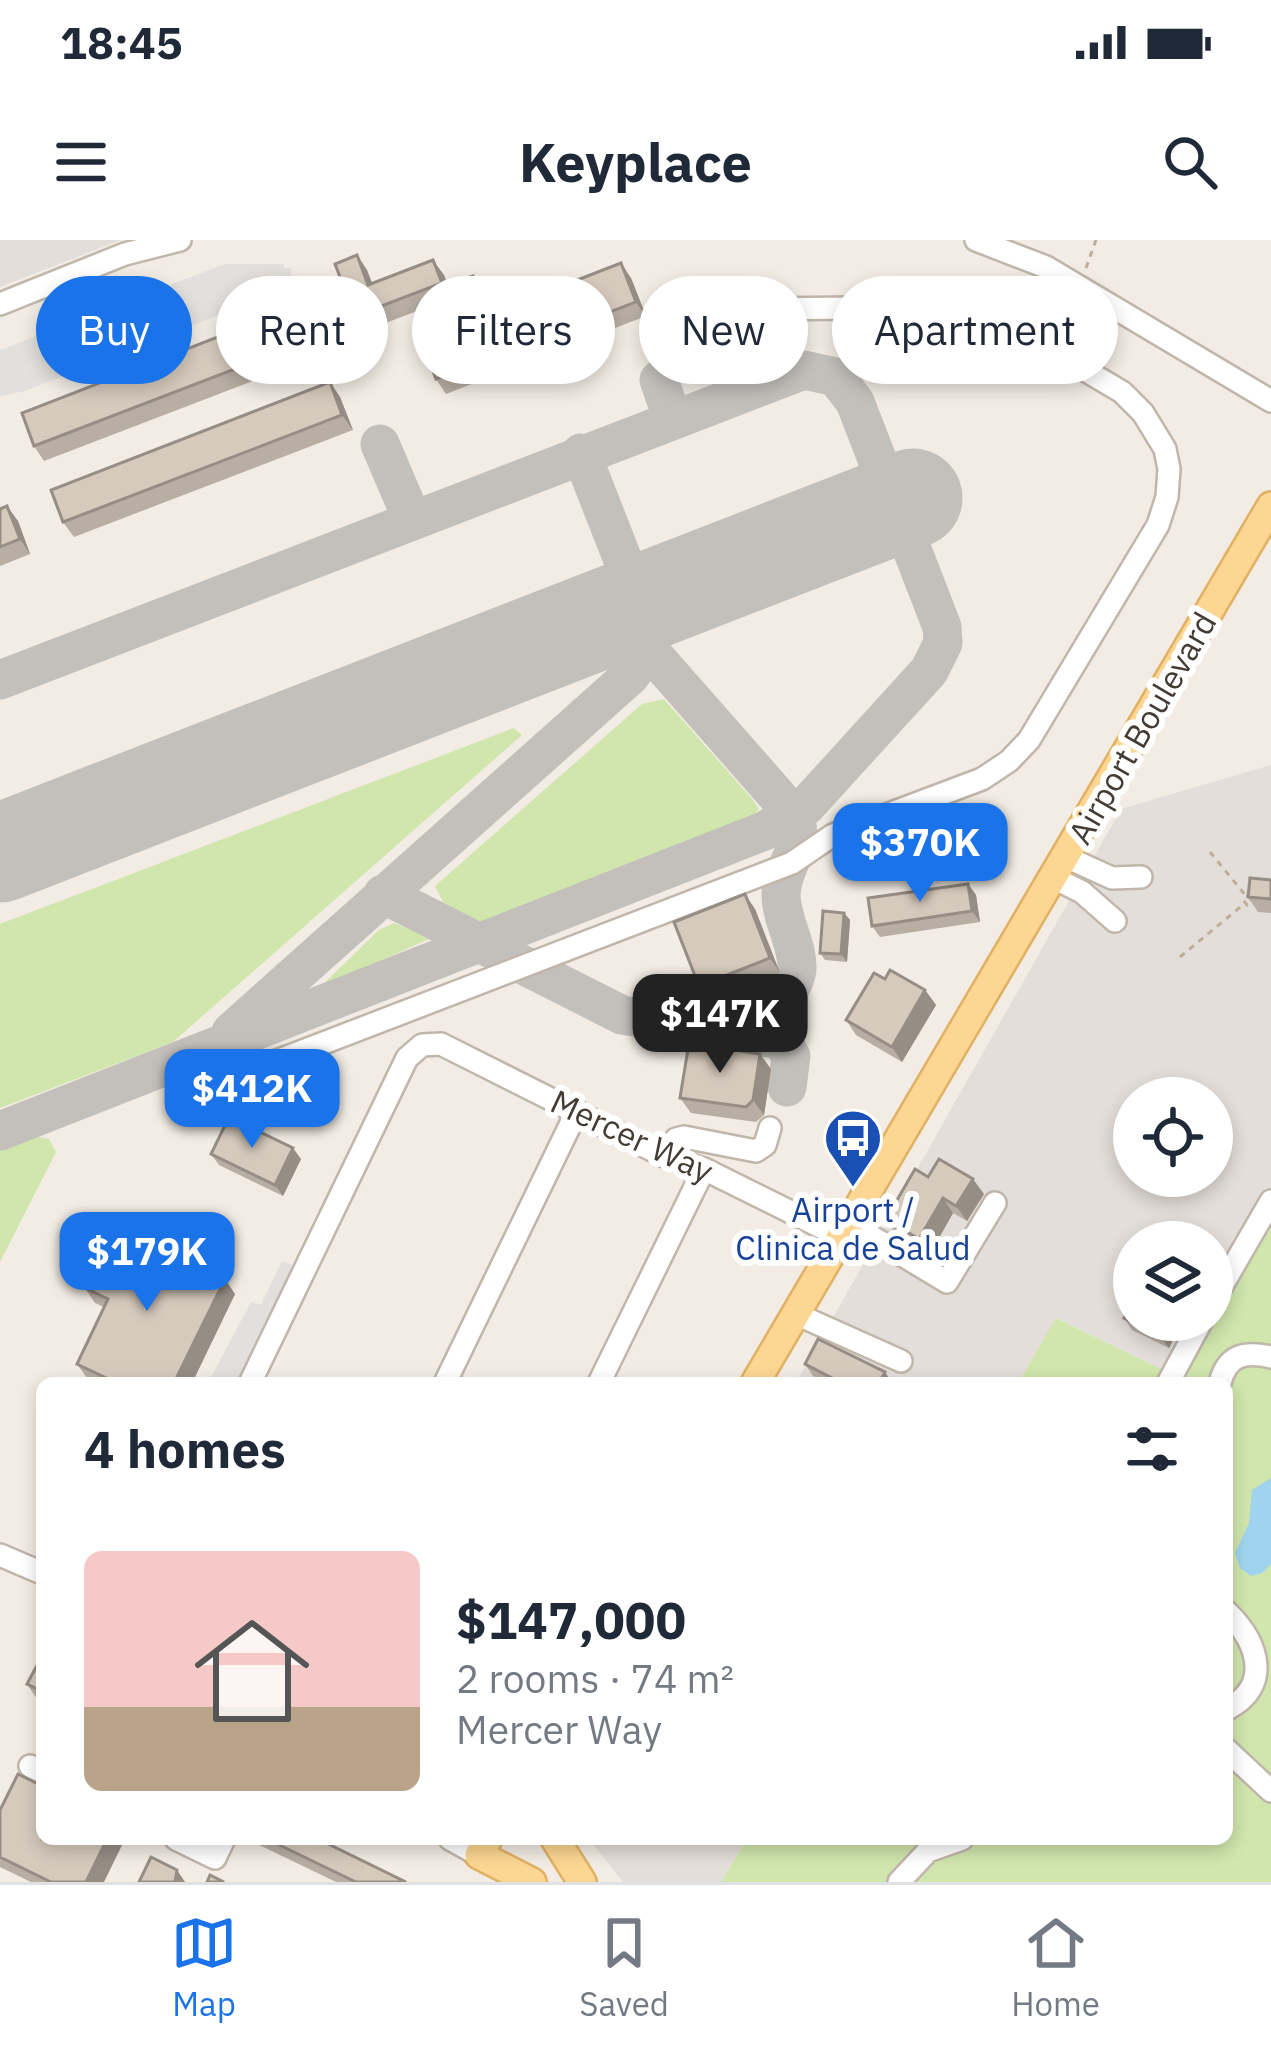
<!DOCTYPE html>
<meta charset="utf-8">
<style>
body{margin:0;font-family:"IBM Plex Sans",sans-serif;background:#f6f6f7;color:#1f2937;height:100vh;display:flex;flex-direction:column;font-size:45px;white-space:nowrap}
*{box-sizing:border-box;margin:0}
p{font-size:39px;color:#747a83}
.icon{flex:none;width:66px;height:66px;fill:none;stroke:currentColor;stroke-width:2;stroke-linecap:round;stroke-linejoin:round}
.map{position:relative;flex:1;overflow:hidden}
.panel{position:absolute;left:36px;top:1137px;width:1197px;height:468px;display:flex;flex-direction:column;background:#fff;border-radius:18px;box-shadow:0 6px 18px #0003}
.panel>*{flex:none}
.guide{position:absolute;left:36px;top:36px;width:1200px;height:108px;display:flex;gap:24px}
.controls{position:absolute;left:1113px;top:837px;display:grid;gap:24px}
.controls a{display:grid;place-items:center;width:120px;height:120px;border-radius:50%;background:#fff;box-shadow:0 6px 18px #0003;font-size:60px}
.price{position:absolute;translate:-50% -102px;padding:0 27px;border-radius:24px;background:#1a73e8;color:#fff;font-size:39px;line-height:78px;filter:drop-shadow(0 3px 6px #0008)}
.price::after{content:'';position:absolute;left:50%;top:72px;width:36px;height:27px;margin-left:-18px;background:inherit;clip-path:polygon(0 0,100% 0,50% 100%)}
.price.selected{background:#222;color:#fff}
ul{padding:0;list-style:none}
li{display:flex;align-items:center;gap:36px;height:300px;padding:0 48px}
li span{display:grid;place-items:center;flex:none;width:336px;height:240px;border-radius:18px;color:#555}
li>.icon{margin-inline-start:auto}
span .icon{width:144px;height:144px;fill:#fffc;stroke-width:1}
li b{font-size:51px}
h2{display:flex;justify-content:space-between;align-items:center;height:144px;padding:0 48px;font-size:51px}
.pill{padding:0 42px;border-radius:54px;background:#fff;box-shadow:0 6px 18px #0003;font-size:42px;line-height:108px}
.pill.selected{background:#1a73e8;color:#fff}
.status{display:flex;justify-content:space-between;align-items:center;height:84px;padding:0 60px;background:#fff;direction:ltr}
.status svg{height:33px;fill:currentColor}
header{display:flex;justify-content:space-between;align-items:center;height:156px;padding:0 48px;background:#fff;font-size:54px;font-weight:800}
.dock{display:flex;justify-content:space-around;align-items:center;height:168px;border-top:3px solid #e0e1e3;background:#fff;font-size:33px;color:#747a83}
.dock a{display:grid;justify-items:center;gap:6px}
.dock .selected{color:#1a73e8}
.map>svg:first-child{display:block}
.industrial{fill:#e3ded9;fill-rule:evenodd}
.green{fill:#d0e6ad}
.parking{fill:#e2dfdc}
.water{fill:#a0d4ee}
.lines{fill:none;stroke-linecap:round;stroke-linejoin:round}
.taxiway{stroke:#c3c0bc;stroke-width:39}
.runway{stroke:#c3c0bc;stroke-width:99}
.minor-casing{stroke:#c0b6aa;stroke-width:26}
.major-casing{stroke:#e1b163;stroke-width:32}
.path{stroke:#beae98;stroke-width:3;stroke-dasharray:6 6;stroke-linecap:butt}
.minor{stroke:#fff;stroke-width:21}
.major{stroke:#fcd692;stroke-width:27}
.wall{fill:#b8aea3}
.shaded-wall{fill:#968d84}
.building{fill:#d6cabd;stroke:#968d84;stroke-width:3}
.labels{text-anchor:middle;stroke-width:12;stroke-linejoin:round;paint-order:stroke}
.street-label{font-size:33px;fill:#433c34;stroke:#fff}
.transit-label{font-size:33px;fill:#164399;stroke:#fff}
</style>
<div class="status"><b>18:45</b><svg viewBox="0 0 49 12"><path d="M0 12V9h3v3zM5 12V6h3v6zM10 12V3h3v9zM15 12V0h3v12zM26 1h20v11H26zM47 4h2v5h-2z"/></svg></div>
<header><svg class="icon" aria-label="menu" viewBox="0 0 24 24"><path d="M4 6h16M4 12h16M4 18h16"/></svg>Keyplace<svg class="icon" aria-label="search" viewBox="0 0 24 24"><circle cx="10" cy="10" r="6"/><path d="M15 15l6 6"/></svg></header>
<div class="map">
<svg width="1271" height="1642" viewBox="0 0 1271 1642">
<rect width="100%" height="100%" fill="#f2ece4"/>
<path class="industrial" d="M0 0H121L0 47Z
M1271 525V951L1212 1054V1002H1134V1080H1197L1167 1132 1057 1078 1018 1143H796L1121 569ZM1134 858H1212V936H1134Z
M589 1599H747L721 1642H623Z"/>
<path class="green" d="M664 459 753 560 759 569 749 581 478 684 443 662 435 646 642 464Z
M514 488 522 495 173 802 0 868V684Z
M394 683 431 698 318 749 379 690Z
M35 896 49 899 56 912 0 1022V909Z
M1271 951V1642H721L747 1599H1227V1143H1018L1056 1078 1167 1132 1212 1080V1054Z"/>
<path class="parking" d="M225 24H284V28H291L292 46 25 151 0 156V110Z
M282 1021 299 1028 244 1143H208L251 1062 261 1065Z"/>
<path class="water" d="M1271 1238V1324L1262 1333 1251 1336 1240 1328 1235 1313 1249 1283 1252 1250Z"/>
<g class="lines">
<path class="taxiway" d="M659 140 672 177
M380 204 412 279
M649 410 794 575C807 606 781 626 781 655 781 679 798 705 797 729 794 758 756 783 732 793
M0 440 804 130 836 137 855 162 942 387 943 403 929 431 806 566 764 591 0 891
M383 654 622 775 781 800 791 816 787 847
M231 792 630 436 649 410 650 389 581 213"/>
<path class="runway" d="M0 613 913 258"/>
<defs>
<path id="minor" d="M976 0 1046 27 1271 161
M0 64 125 14 180 0
M1066 617 1112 638 1141 637
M1054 638 1082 652 1115 681
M196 852 792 623 833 595 982 539 1009 521 1029 500 1158 285 1167 257 1169 229 1165 209 1143 173 1122 152 1017 90 981 74 945 67 751 69 667 100
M664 916 676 899 684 897 756 911 765 905 770 888
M849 983 947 1042 995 963
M1212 1063 1271 961
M796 1074 901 1121
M250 1143 407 818 422 805 441 804 664 916 704 929 841 997
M445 1143 577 871
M599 1143 704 929
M1168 1143 1202 1080
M1220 1143C1227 1115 1244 1111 1271 1117
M0 1315 42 1333
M1227 1372C1260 1404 1271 1447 1227 1469
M1227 1510 1271 1551
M30 1526 42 1532
M176 1599 215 1618 224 1599
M450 1599 479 1615
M899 1642 928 1611 962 1599"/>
<path id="major" d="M755 1143 1271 266
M488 1599 479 1615 532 1642
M555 1599 582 1642"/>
</defs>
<use href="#minor" class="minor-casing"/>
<use href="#major" class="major-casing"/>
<path class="path" d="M1086 28 1096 0
M1210 612 1246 656
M1248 656 1252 661 1247 665 1243 660Z
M1180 717 1244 664"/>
<use href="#minor" class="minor"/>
<use href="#major" class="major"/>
</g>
<path class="wall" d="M357 15 367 30 372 43 444 35 447 45 473 36 483 50 491 73 631 38 646 76 446 154 436 139 458 86 448 59 365 91 355 76Z
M300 65 310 80 323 114 44 221 34 206Z
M330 142 340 157 353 190 74 297 63 282Z
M0 269 18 281 30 314 0 326Z
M1271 640V673L1258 672 1248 657Z
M968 644 976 655 980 682 880 697 872 686Z
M755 669 780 733 710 760 699 746Z
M844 673 850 680 847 722 825 720 820 713Z
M885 739 925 750 936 765 902 822 856 795 846 780Z
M771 829 764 875 756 882 691 873 680 858Z
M211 914 301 919 283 956 219 925Z
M928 937 984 954 967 981 953 973 930 1014 896 994 886 979Z
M127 1021 235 1054 192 1143H97L87 1138 77 1124 104 1067 95 1063 85 1048Z
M1124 1078 1134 1080H1183L1169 1108 1132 1090Z
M805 1124 892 1143H828L813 1136Z
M42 1416V1461L37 1459 27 1444Z
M0 1570 104 1642H31L0 1627Z
M247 1599H318L406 1642H336Z"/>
<path class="shaded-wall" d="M357 15 367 30 378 60 368 45Z
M433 20 444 35 452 58 442 43Z
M621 23 631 38 646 76 636 62Z
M473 36 483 50 497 89 487 75Z
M300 65 310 80 323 114 313 99Z
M330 142 340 157 353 190 342 175Z
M7 266 18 281 30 314 20 299Z
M968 644 976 655 980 682 972 671Z
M745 654 755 669 780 733 770 718Z
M844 673 850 680 847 722 841 714Z
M925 750 936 765 902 822 892 807Z
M760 814 771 829 764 875 753 860Z
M293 908 301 919 283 956 275 945Z
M973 939 984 954 967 981 956 966Z
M943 958 953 973 930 1014 919 999Z
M225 1039 235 1054 192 1143H174Z
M1170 1080H1183L1169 1108 1161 1097Z
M885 1132 892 1143H879Z
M107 1599H125L104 1642H86Z
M177 1630 185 1642H175Z"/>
<path class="building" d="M357 15 368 45 433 20 442 43 355 76 335 24Z
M621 23 636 62 436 139 421 100 458 86 444 47 473 36 487 75Z
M300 65 313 99 34 206 22 173Z
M330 142 342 175 63 282 51 250Z
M7 266 20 299 0 307V269Z
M1250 638 1271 640V659L1248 657Z
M968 644 972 671 872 686 868 658Z
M745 654 770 718 699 746 674 682Z
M823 671 844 673 841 714 820 713Z
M890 730 925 750 892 807 846 780 874 733 885 739Z
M689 803 760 814 753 860 746 867 680 858Z
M229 877 293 908 275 945 211 914Z
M939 919 973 939 956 966 943 958 919 999 886 979 915 929 928 937Z
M138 997 225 1039 174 1143H117L77 1124 108 1059 85 1048 104 1010 127 1021Z
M1134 1058V1080H1170L1161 1097 1124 1078Z
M818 1099 885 1132 879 1143H835L836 1140 805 1124Z
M42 1416V1451L27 1444Z
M18 1534 42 1546V1599H107L86 1642H51L0 1617V1570Z
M267 1599H318L406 1642H356Z
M151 1617 177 1630 175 1642H139Z
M210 1635 224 1642H207Z"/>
<defs>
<symbol id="bus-pin" viewBox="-11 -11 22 30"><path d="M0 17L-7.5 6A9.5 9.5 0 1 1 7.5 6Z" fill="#1a4fb4" stroke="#fff"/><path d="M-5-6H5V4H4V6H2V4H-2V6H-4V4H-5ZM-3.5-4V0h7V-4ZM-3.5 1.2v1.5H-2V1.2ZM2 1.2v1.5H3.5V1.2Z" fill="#fff"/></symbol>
</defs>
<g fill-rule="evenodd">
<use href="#bus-pin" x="820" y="865" width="66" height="90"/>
</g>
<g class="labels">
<g class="street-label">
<text transform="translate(1142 488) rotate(-60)" y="12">Airport Boulevard</text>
<text transform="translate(632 896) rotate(25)" y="12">Mercer Way</text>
</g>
<g class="transit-label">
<text x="853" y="982">Airport /<tspan x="853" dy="38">Clinica de Salud</tspan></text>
</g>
</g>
</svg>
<div class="controls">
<a><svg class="icon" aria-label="locate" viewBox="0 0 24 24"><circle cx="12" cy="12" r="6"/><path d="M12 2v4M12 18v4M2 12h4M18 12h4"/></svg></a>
<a><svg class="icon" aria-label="layers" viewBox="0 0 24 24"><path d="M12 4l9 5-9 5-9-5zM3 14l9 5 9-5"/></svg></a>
</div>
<b class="price" style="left:920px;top:665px">$370K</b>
<b class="price selected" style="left:720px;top:836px">$147K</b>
<b class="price" style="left:252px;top:911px">$412K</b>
<b class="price" style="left:147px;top:1074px">$179K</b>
<div class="guide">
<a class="pill selected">Buy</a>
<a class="pill">Rent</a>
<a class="pill">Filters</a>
<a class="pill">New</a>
<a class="pill">Apartment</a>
</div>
<section class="panel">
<h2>4 homes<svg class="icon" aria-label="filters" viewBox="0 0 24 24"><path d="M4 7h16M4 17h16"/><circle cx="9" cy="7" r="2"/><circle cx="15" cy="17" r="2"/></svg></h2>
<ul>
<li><span style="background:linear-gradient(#f6c9c9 65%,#b9a48a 0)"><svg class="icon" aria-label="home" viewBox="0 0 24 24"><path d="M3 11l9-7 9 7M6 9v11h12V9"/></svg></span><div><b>$147,000</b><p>2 rooms · 74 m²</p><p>Mercer Way</p></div></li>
</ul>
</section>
</div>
<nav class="dock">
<a class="selected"><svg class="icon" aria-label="map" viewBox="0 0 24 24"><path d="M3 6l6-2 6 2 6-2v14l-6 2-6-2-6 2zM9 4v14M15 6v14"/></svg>Map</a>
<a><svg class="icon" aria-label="saved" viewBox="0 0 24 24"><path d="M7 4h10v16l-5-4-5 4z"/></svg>Saved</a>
<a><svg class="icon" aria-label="home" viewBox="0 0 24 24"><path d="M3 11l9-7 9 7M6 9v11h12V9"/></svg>Home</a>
</nav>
